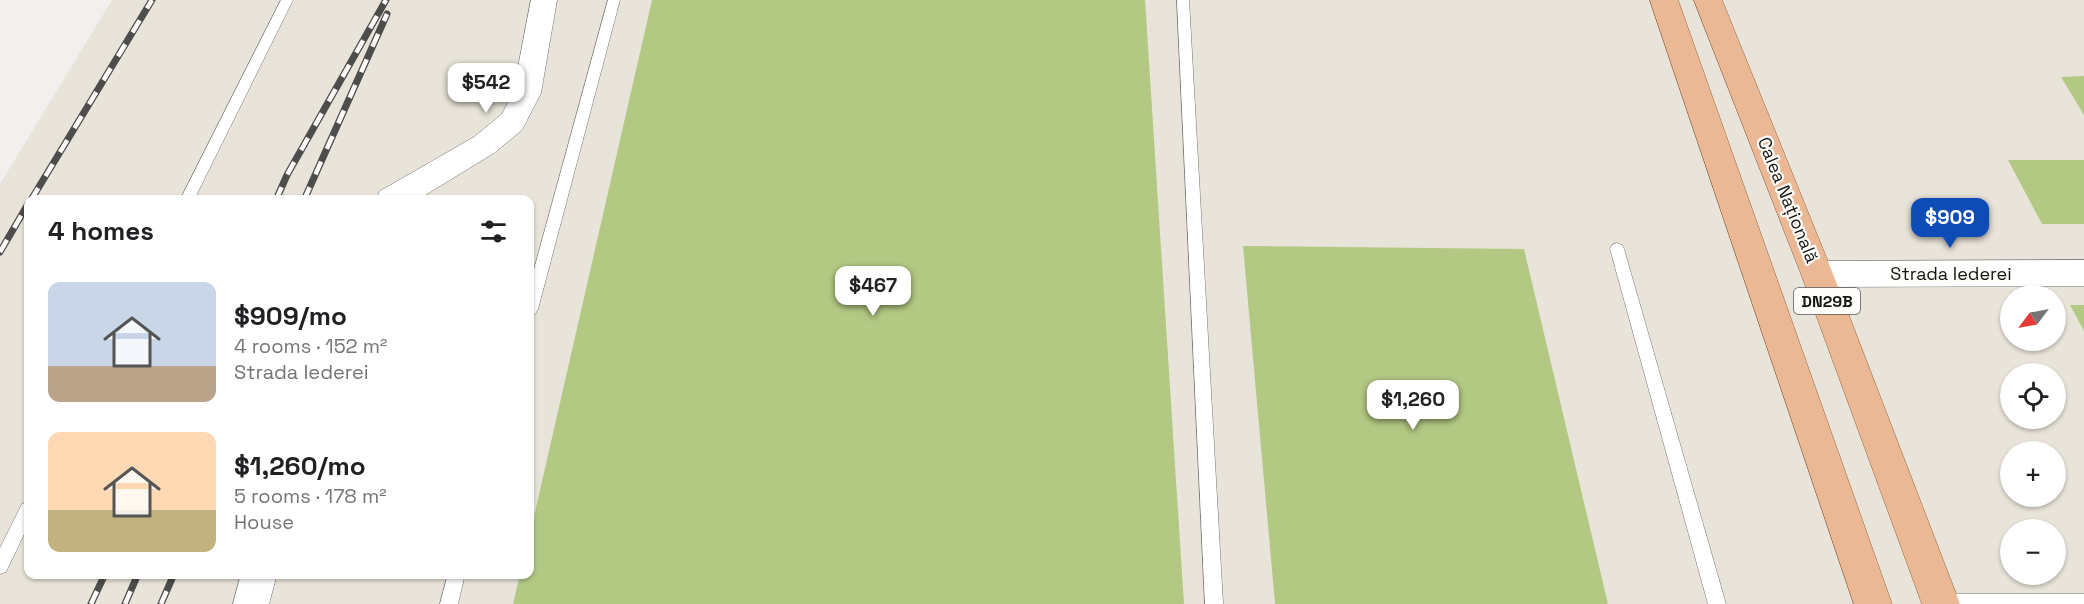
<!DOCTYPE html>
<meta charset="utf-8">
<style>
body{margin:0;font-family:"Space Grotesk",sans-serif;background:#f6f6f6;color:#202124;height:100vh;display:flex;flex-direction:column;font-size:22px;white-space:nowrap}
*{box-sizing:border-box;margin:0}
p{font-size:20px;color:#757577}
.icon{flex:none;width:33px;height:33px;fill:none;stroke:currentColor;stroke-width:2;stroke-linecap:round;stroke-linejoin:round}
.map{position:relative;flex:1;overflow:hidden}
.sheet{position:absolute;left:24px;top:195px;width:510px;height:384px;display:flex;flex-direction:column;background:#fff;border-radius:12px;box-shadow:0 2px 4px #0004}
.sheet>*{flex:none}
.needle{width:39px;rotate:238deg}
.controls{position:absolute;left:2000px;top:285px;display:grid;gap:12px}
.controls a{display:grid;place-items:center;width:66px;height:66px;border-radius:50%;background:#fff;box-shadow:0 2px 4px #0004;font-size:30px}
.price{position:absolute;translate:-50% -51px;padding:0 14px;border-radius:12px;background:#fff;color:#222;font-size:20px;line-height:39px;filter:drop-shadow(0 2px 3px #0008)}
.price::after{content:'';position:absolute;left:50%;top:36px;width:18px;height:14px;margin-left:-9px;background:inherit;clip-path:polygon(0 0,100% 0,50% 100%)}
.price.current{background:#0d4cb7;color:#fff}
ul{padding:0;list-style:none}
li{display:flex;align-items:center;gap:18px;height:150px;padding:0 24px}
li span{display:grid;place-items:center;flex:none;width:168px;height:120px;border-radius:12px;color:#555}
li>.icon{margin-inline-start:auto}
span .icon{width:72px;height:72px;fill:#fffc;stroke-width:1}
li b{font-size:26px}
h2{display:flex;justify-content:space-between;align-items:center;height:72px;padding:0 24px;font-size:26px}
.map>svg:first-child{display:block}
.built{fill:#e9e4d9;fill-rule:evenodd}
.building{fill:#b3c983}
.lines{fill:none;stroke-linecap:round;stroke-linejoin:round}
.service-casing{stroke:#757471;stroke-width:1}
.minor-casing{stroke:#757471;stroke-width:1}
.primary-casing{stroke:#975f3a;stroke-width:1}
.service{fill:#fff;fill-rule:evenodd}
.minor{fill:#fff;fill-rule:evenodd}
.primary{fill:#ebb895;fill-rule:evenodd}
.rail-casing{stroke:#4d4d4b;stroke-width:7}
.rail{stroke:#fffdfa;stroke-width:4.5;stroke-dasharray:14;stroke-linecap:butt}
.labels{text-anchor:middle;stroke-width:4.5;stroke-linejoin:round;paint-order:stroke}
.shield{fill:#fffdfa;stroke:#5a5a58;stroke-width:1.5}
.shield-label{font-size:16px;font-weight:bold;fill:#141413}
.street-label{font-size:18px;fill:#141413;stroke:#fffdfa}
</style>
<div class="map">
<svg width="2084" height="604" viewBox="0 0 2084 604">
<rect width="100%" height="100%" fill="#f1f0ec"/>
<path class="built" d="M112 0H2084V604H0V184ZM28 200H530V574H28ZM2010 296H2055V340H2010ZM2010 374H2055V418H2010ZM2010 452H2055V496H2010ZM2010 530H2055V574H2010Z"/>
<path class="building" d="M652 0H1145L1184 604H513L520 574H530V534Z
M2084 76V115L2061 77Z
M2008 160H2084V224H2042Z
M1243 246 1524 249 1608 604H1275Z
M2070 305H2084V331Z"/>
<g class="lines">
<defs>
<path id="service" d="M281 0H293L194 200H180Z
M608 0H620L538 309 535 314 530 316V284Z
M1177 0H1189L1223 604H1205Z
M1617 243 1622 245 1624 249 1726 604H1708L1610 249 1612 245Z
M28 502V526L6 572 0 574V548L22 504Z
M448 574H465L458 604H440Z
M1940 594H2084V604H1932L1934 597Z"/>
<path id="minor" d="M531 0H557L541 93 522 130 494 153 417 200H376L380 191 474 137 502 114 513 93Z
M2084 260V286L1817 287 1806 283 1801 274 1806 265 1817 261Z
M241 574H277L269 604H233Z"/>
<path id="primary" d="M1650 0H1678L1892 604H1854Z
M1694 0H1722L1833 274 1960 604H1922L1801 274Z"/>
</defs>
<use href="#service" class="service-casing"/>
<use href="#minor" class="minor-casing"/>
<use href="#primary" class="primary-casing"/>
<use href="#service" class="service"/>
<use href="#minor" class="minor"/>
<use href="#primary" class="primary"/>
<defs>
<path id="rail" d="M31 200 152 0
M276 200 287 175 386 0
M304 200 387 14
M0 252 28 204
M91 604 105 574
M125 604 138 574
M161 604 174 574"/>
</defs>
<use href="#rail" class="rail-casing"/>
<use href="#rail" class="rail"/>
</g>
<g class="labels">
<rect class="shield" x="1794" y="288" width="66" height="26" rx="4.5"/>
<g class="shield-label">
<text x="1827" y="307">DN29B</text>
</g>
<g class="street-label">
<text transform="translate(1788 200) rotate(68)" y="6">Calea Națională</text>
<text x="1951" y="280">Strada Iederei</text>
</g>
</g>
</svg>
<div class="controls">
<a><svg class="needle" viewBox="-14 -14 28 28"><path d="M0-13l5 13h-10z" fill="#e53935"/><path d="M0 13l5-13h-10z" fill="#757577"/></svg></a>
<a><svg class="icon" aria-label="locate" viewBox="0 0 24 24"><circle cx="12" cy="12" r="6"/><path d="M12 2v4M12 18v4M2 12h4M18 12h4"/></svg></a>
<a>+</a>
<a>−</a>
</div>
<b class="price" style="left:486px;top:114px">$542</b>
<b class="price current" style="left:1950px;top:249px">$909</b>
<b class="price" style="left:873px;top:317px">$467</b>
<b class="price" style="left:1413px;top:431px">$1,260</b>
<section class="sheet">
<h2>4 homes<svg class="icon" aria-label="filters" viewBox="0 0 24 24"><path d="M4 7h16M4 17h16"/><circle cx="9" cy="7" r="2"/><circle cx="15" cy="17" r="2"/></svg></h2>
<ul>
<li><span style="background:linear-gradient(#c9d6e8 70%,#b9a48a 0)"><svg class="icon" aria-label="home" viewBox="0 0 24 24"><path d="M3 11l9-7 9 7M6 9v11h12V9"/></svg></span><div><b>$909/mo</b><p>4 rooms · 152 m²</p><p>Strada Iederei</p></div></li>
<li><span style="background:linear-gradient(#ffd9b3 65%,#c2b280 0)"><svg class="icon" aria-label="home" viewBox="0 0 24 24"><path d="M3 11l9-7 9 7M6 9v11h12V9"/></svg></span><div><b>$1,260/mo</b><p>5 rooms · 178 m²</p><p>House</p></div></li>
</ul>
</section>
</div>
